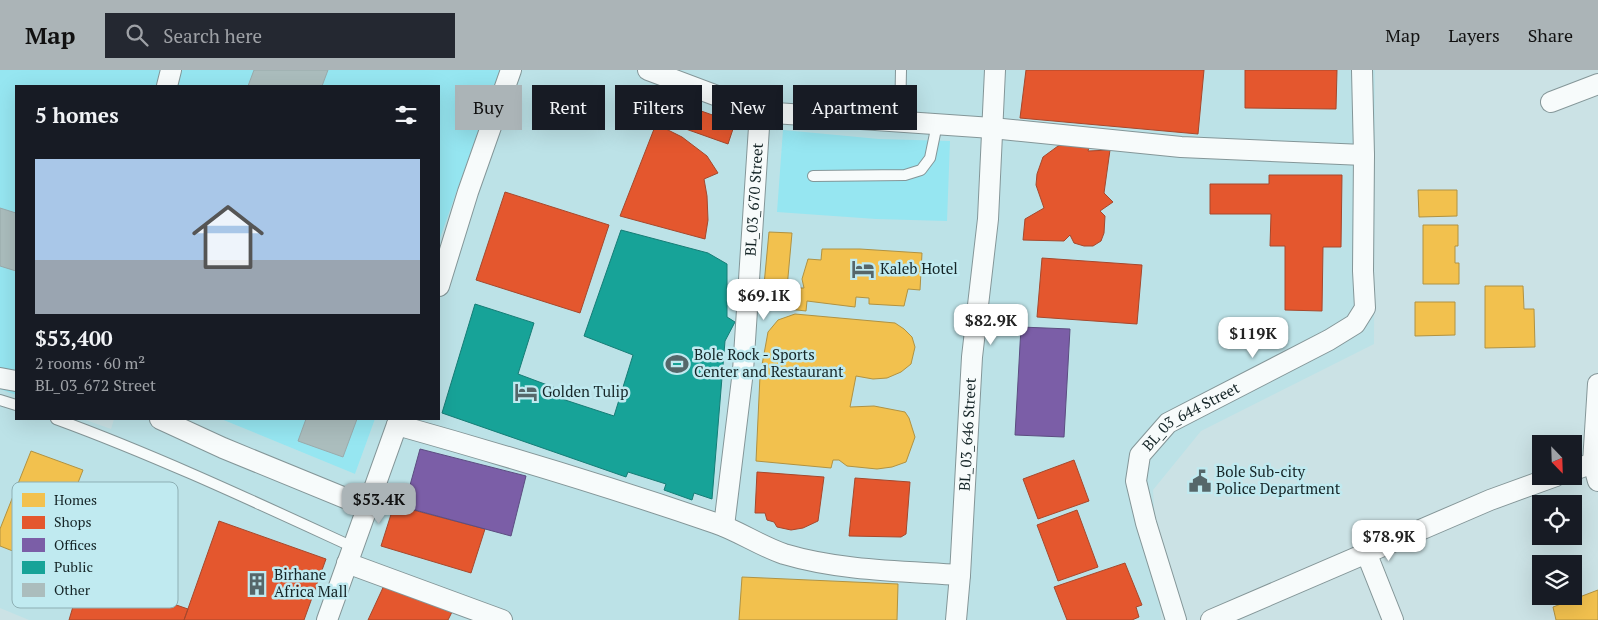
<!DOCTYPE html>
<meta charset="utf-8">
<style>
body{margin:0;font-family:"PT Serif",serif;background:#242831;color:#f1f3f6;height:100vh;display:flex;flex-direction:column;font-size:19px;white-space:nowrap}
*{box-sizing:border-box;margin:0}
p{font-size:16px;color:#9ea1a6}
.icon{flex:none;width:28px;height:28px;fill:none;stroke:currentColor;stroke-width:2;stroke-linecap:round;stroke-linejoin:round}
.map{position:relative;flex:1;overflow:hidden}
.drawer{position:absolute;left:15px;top:15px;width:425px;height:335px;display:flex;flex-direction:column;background:#171b24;border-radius:0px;box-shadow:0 5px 20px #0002}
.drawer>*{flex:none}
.guide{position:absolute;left:455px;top:15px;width:475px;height:45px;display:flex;gap:10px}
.needle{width:32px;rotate:157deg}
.tools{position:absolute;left:1532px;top:365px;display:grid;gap:10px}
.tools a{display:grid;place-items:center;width:50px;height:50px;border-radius:0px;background:#171b24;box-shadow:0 5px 20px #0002;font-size:25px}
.price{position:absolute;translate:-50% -42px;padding:0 11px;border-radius:10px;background:#fff;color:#222;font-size:16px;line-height:32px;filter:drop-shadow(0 1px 2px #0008)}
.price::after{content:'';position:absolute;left:50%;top:30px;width:15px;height:11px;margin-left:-8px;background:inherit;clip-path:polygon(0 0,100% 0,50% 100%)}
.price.on{background:#abb4b7;color:#111}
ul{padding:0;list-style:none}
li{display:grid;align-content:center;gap:10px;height:265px;padding:0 20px}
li+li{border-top:1px solid #363941}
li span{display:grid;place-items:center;height:155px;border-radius:0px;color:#555}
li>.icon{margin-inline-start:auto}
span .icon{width:90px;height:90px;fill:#fffc;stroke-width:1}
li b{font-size:21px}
h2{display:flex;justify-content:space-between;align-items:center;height:60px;padding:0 20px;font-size:21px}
.chip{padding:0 18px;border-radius:0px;background:#171b24;box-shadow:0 5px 20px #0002;font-size:18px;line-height:45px}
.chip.on{background:#abb4b7;color:#111}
header{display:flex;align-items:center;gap:30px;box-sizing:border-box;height:70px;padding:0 25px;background:#abb4b7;color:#111}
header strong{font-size:24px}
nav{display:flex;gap:28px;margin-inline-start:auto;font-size:18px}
.search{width:350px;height:45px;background:#242831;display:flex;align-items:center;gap:12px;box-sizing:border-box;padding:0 18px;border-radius:0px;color:#9ea1a6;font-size:19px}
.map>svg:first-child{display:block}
.built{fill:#bce2e7}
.green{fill:#96e6f1}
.homes{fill:#f2c14e;stroke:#b09242}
.shops{fill:#e4572e;stroke:#a6482c}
.offices{fill:#7b5ea7;stroke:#5c4d81}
.public{fill:#17a398;stroke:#167d76}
.building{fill:#abbdbd;stroke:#9aabac}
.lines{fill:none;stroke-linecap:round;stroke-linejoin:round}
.service-casing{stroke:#849698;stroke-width:12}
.minor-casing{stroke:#849698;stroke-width:22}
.service{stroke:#f7fbfb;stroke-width:10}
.minor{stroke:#f7fbfb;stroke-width:20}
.labels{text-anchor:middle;stroke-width:5;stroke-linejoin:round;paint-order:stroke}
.street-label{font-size:15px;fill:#152527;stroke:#c0eaf0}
.poi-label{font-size:15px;fill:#152527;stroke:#c0eaf0;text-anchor:start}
.key{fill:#c0eaf0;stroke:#8dafb4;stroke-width:1}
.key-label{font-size:14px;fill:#152527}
</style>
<header>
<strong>Map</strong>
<div class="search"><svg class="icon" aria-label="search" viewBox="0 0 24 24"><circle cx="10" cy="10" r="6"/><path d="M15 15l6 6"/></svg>Search here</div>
<nav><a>Map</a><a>Layers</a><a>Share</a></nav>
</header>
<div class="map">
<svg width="1598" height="550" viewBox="0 0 1598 550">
<rect width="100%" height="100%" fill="#cbe2e5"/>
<path class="built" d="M500 0H1375L1374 274 1201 361 1153 420 1161 550H29L0 538V319L16 325V349H83L111 359 114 349H221L355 404 375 349H439V171Z"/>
<path class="green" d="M0 0H500L439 171V16H16V325L0 319Z
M783 60 879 69 950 71 947 151 876 149 777 142Z
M221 349H375L355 404Z"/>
<path class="homes" d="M1418 120H1457V146L1419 147Z
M1423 155H1458V176H1455V193H1459V214H1423Z
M769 162 792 163 787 218H804L802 209 808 189 821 190 822 179H860L922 183 920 220 908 219 904 236 869 234V228L856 227 855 237 807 231 806 241 762 236Z
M1485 216H1523L1524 239H1534L1535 277 1485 278Z
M1415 232H1455V265L1415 266Z
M795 244 895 253 904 259 912 267 915 277 911 294 901 302 887 308 873 309 856 306 850 337 874 336 905 342 909 348 915 367 906 392 892 397 877 399 847 396 839 390H833L831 398 756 391 760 306 768 262 778 250Z
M31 381 83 400 46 494 0 476V459Z
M742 507 898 514 897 550H739Z
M1598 520V550H1556L1553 537Z"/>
<path class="shops" d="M1026 0H1204L1198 64 1020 48Z
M1245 0H1337L1336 39 1245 38Z
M673 31 735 53 728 74 666 52Z
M656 54 682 67 707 86 718 103 704 109 707 126 708 150 705 169 620 146Z
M1090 73 1088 81 1110 80 1104 123 1113 132 1100 141 1105 146 1104 163 1101 171 1093 176H1084L1074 173 1070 165 1064 171 1023 170 1025 149 1044 138 1036 115 1037 104 1043 87 1058 76 1064 74Z
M1269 105H1342L1341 177H1323L1322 241 1285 240V176H1270L1271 144H1210V114H1269Z
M505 122 609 155 580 243 476 210Z
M1042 188 1142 195 1137 254 1037 247Z
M1074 390 1089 431 1038 449 1023 409Z
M757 402 824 407 818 451 803 458 791 460 777 457 774 452 767 450 765 443H755Z
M855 408 910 412 906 464 901 467 849 466Z
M394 435 485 459 471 503 381 476Z
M1077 440 1098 497 1058 511 1037 455Z
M219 451 326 489 304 550H184Z
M1125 493 1142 535 1136 537 1139 547 1132 550H1067L1054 517Z
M83 503 188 539 184 550H69Z
M387 509 454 538 448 550H368Z"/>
<path class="offices" d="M1021 257 1070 259 1064 367 1015 365Z
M420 379 526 406 511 466 404 437Z"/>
<path class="public" d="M621 160 708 183 727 194V247L735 252 725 271 712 429 694 423 692 430 664 420 666 414 628 402 626 407 442 343 475 234 534 253 518 304 558 319 556 327 614 346 633 285 584 266Z"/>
<path class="building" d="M254 0H328L322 16H248Z
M0 138 16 143V201L0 196Z
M306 349H357L343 387 298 371Z"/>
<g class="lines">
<defs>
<path id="service" d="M900 52 901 0
M813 106 905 105 921 100 930 88 937 54
M0 330 16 335
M56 349C157 386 255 432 353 477"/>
<g id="minor">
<path d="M648 0 760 42 992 58 1181 77 1364 85"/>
<path d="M167 16 171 0"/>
<path d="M1551 32 1598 14"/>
<path d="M439 216 468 122 511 0"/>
<path d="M0 308 16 311"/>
<path d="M1598 314 1593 393 1598 411"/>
<path d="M160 349 223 378 367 437"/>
<path d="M397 355C504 385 610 417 715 453 739 461 760 476 784 484 841 501 902 501 960 505"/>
<path d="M1574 400 1593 393"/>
<path id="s1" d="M724 456 743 301 760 42"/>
<path d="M1366 482 1393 550"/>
<path d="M347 493 502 550"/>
<path d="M327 550 399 349"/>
<path id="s2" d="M956 550 960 505 972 287 988 149 995 0"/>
<path id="s3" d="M1176 550 1146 453 1136 411 1140 385 1168 353 1329 270 1355 254 1365 238 1363 201 1364 85 1362 0"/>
<path d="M1211 550 1490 430 1556 406"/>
</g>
</defs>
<use href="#service" class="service-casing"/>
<use href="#minor" class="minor-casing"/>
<use href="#service" class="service"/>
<use href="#minor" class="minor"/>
</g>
<defs>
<symbol id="hotel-bare" viewBox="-9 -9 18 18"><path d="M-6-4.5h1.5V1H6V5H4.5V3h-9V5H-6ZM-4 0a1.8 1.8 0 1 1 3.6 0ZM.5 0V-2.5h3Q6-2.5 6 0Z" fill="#55676a" stroke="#c0eaf0" stroke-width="2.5" paint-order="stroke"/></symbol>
<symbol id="stadium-bare" viewBox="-9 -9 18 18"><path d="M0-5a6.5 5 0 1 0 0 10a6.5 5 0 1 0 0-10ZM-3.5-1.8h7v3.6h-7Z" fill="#55676a" stroke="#c0eaf0" stroke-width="2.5" paint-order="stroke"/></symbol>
<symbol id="civic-bare" viewBox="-9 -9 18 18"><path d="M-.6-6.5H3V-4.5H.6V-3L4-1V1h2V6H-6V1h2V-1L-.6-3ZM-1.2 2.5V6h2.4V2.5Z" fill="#55676a" stroke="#c0eaf0" stroke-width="2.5" paint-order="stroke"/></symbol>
<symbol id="building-bare" viewBox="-9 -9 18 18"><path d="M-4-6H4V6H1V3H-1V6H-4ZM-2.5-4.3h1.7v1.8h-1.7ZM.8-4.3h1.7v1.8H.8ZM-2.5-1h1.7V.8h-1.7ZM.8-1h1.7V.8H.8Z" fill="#55676a" stroke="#c0eaf0" stroke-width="2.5" paint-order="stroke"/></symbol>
</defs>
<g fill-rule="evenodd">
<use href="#hotel-bare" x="847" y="183" width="32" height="32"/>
<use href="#stadium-bare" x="661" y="278" width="32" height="32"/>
<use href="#hotel-bare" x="510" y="306" width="32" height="32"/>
<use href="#civic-bare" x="1184" y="395" width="32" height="32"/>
<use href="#building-bare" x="241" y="498" width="32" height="32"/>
</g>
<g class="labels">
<g class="street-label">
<text dy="5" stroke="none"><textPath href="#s1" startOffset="328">BL_03_670 Street</textPath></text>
<text dy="5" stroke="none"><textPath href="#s3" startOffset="236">BL_03_644 Street</textPath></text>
<text dy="5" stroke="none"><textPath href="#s2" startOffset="186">BL_03_646 Street</textPath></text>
</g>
<g class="poi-label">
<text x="880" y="204">Kaleb Hotel</text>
<text x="694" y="290">Bole Rock - Sports<tspan x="694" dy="17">Center and Restaurant</tspan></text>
<text x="542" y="327">Golden Tulip</text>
<text x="1216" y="407">Bole Sub-city<tspan x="1216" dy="17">Police Department</tspan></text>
<text x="274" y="510">Birhane<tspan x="274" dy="17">Africa Mall</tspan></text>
</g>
</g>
<rect x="12" y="412" width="166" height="126" rx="8" class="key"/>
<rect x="22" y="423" width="23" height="14" fill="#f2c14e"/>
<rect x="22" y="446" width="23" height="13" fill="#e4572e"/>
<rect x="22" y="468" width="23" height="14" fill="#7b5ea7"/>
<rect x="22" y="491" width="23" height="13" fill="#17a398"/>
<rect x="22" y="513" width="23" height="14" fill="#abbdbd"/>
<g class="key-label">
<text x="54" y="435">Homes</text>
<text x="54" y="457">Shops</text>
<text x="54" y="480">Offices</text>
<text x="54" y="502">Public</text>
<text x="54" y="525">Other</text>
</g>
</svg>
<div class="tools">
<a><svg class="needle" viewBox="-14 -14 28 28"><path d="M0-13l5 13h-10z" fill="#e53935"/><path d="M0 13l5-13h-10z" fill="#9ea1a6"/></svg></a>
<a><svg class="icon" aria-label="locate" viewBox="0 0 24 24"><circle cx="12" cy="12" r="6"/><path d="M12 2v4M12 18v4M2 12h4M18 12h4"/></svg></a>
<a><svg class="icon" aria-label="layers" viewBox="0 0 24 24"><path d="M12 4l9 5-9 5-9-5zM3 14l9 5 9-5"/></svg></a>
</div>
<b class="price" style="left:764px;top:251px">$69.1K</b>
<b class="price" style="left:991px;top:276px">$82.9K</b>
<b class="price" style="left:1253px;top:289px">$119K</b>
<b class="price on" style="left:379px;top:455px">$53.4K</b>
<b class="price" style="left:1389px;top:492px">$78.9K</b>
<div class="guide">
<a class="chip on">Buy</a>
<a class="chip">Rent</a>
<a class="chip">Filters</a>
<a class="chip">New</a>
<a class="chip">Apartment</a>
</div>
<section class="drawer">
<h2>5 homes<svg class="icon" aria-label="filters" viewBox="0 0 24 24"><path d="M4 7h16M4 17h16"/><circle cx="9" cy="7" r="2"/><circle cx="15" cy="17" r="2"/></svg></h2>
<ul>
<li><span style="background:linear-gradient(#a9c7e8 65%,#9aa5b1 0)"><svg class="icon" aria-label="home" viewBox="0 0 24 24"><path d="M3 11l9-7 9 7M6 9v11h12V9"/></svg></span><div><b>$53,400</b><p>2 rooms · 60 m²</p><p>BL_03_672 Street</p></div></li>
</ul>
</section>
</div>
